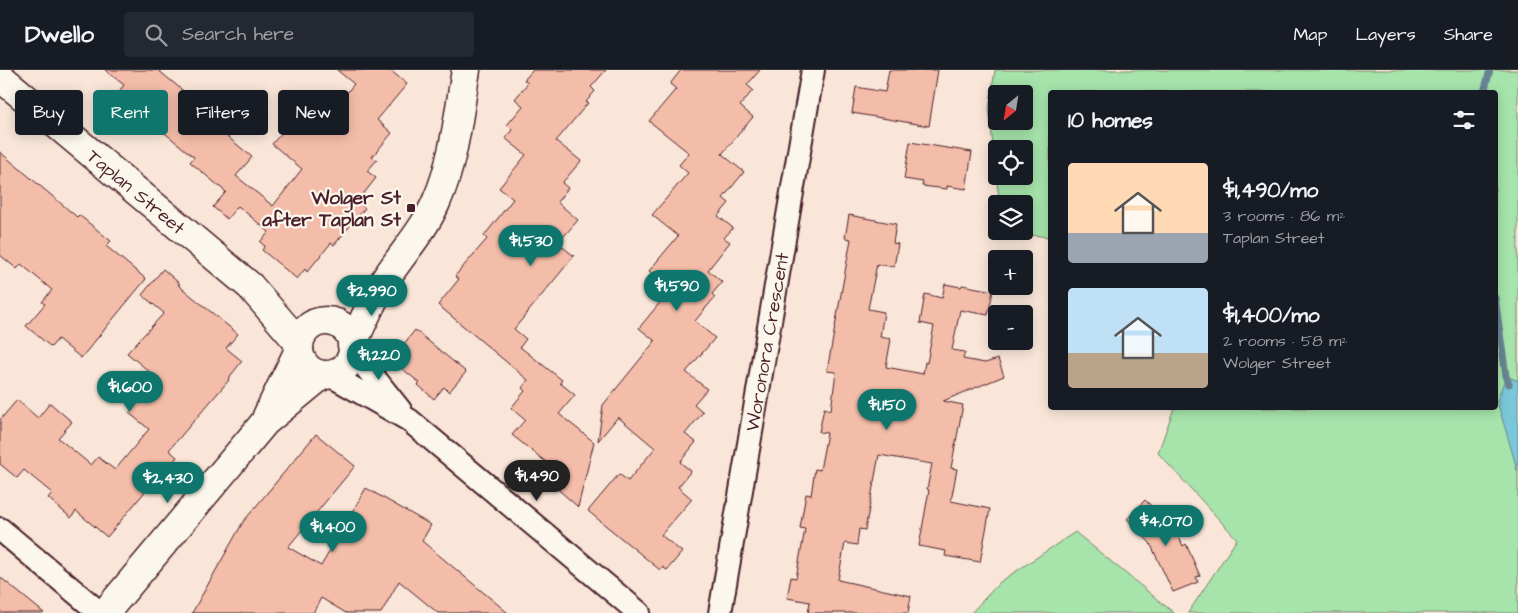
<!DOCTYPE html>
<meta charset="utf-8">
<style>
body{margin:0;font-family:"Architects Daughter",sans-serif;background:#242831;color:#f1f3f6;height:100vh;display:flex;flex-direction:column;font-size:19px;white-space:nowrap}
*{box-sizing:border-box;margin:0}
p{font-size:16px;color:#9ea1a6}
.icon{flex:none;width:28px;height:28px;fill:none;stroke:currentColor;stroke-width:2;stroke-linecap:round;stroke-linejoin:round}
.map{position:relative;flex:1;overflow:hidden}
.panel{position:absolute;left:1048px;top:20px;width:450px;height:320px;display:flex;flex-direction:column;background:#171b24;border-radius:5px;box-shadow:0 2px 12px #0003}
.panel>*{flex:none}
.banner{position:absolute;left:15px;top:20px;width:475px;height:45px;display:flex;gap:10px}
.needle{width:32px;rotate:210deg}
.buttons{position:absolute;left:988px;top:15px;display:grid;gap:10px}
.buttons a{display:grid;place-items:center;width:45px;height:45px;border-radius:5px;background:#171b24;box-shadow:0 2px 12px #0003;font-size:25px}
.price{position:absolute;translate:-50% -42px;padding:0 11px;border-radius:18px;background:#0f766e;color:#fff;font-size:16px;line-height:32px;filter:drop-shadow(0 1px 2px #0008)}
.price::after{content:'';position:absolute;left:50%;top:30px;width:15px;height:11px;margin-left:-8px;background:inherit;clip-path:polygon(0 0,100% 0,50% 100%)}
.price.current{background:#222;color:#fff}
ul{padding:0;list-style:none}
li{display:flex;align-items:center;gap:15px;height:125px;padding:0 20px}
li span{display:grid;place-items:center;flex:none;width:140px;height:100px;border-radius:5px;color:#555}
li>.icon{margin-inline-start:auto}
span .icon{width:60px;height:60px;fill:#fffc;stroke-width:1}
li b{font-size:21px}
h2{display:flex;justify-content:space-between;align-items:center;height:60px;padding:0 20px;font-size:21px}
.pill{padding:0 18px;border-radius:5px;background:#171b24;box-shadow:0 2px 12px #0003;font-size:18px;line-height:45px}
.pill.current{background:#0f766e;color:#fff}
header{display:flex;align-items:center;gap:30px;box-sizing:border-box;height:70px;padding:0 25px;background:#171b24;border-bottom:1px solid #363941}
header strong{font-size:24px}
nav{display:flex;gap:28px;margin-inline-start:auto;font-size:18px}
.search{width:350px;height:45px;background:#242831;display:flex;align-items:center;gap:12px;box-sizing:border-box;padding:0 18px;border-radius:5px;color:#9ea1a6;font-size:19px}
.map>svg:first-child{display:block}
.green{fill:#a6e4ab;stroke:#78826b;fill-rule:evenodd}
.water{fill:#7ac7d9;stroke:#678493}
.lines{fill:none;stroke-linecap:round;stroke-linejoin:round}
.stream{stroke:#678493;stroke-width:7}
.building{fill:#f4bda9;stroke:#4a1f2b}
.street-casing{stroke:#4a1f2b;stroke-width:26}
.secondary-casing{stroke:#4a1f2b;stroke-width:31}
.street{stroke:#fbf7ec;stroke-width:22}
.secondary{stroke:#fbf7ec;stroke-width:28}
.poi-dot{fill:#4a1f2b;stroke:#fbf7ec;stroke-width:2}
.labels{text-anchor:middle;stroke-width:4.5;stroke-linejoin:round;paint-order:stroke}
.street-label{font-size:19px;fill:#4a1f2b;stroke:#fbf7ec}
.poi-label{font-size:19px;font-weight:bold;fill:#4a1f2b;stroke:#fbf7ec;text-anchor:end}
</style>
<header>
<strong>Dwello</strong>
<div class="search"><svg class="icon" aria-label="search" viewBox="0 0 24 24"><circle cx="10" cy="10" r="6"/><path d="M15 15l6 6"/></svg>Search here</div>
<nav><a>Map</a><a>Layers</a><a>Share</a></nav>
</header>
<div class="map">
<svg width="1518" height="543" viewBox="0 0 1518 543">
<rect width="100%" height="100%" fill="#f9e6d8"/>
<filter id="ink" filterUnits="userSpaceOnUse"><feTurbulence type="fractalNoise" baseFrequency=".02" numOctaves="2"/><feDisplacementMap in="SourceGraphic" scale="10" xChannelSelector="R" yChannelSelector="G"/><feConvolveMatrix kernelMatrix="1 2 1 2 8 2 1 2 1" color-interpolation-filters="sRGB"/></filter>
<g filter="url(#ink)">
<path class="green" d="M995 0H1518V311L1506 306 1516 397 1518 402V543H1188L1237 469 1158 383 1174 338H1495V22H1050V167L1003 162 1024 161V134H1000L996 106H1024V79H996V105L989 38ZM996 24H1024V51H996Z
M1075 462 1174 543H971L1000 512Z"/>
<path class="water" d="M1506 306 1518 311V402L1497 331Z"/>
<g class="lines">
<path class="stream" d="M1484 22 1490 0
M1495 228 1506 306 1509 314"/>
</g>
<path class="building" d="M105 0H158L209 42 205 48 252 87 236 106 273 136 302 99 272 74 300 42 319 57 354 14 337 0H390L407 14 377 50 392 63 372 87 377 90 367 101 376 108 357 132 365 138 334 175 331 173 307 202 305 199 297 209 262 180 265 176 260 172 269 162 238 136 227 149 213 137 226 122 190 92 194 87 117 24 124 15Z
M533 0H606L591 17 595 21 586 32 588 33 556 71 581 91 562 113 568 118 557 132 578 150 558 173 574 186 514 259 526 269 520 277 562 310 560 313 575 325 559 344 594 372 578 437 552 414 561 404 512 365 525 350 511 338 525 321 522 318 528 310 438 235 459 209 455 206 487 169 484 166 513 129 499 118 526 85 505 68 512 60 507 55 523 36 515 29 528 13 524 10Z
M681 0H760L747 15 753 20 740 36 753 47 722 84 744 102 723 128 729 133 718 146 733 158 724 168 730 172 708 200 722 212 712 224 715 227 695 251 715 268 686 302 707 319 694 334 703 342 685 364 696 372 680 392 691 401 678 417 692 429 661 465 682 482 667 500 662 497 660 500 588 441 619 404 628 411 655 378 618 347 598 371 603 335 655 271 639 258 671 219 649 201 678 166 652 145 688 103 679 95 689 83 649 51 676 19 670 14Z
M889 0H938L929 56 852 43 856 17 885 22Z
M910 72 972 82 966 119 947 116V119L922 116 923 112 904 109Z
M0 82 77 147 79 145 111 171 106 176 146 209 81 288 58 269 51 277 26 256 45 234 42 232 52 220 21 194 17 199 0 185Z
M849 145 896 154 893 173 898 174 894 197 877 194 868 239 884 242 880 267 891 269 886 297 923 304 925 292 927 293 934 256 920 253 925 224 942 228 945 214 961 217 962 215 993 221 988 245 960 240 952 280 965 282 963 289 985 293 998 289 1004 306 943 331 963 335 951 398 957 399 951 431 990 439 980 492 945 486 946 481 919 476 929 420 927 419 932 394 879 385 865 460 859 459 857 475 845 473 838 510 911 526 908 543H808L810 532 787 528 791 507 796 508 805 459 800 458 806 424 811 425 815 399 820 400 827 363 819 362 824 338 831 340 836 302 827 301 851 169 845 168Z
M163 199 180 214 178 215 238 264 226 278 242 291 228 309 229 310 169 380 177 387 166 401 164 399 107 467 76 441 71 448 48 428 52 423 24 400 17 408 0 394V350L17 330 38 348 50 333 72 352 58 368 91 395 98 387 115 400 149 359 129 343 138 333 131 327 151 303 127 283 164 243 142 225Z
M415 260 466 302 449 322 444 317 434 329 418 315 420 313 391 290Z
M316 364 355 396 288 477 321 496 366 418 431 455 422 471 508 543H438L399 511 381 543H346L321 528 313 543H192L243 452Z
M1145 430 1169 453 1172 452 1183 476 1186 474 1200 506 1196 507 1198 512 1173 522 1150 473 1127 449Z
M0 507 44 543H0Z"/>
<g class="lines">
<defs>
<g id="street">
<path d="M353 281 400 340"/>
<path d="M330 305 409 350 639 543"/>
<path d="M0 459 100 543"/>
<path id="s1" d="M720 543 813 0"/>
</g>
<g id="secondary">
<path id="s2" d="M0 7 250 216 299 273"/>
<circle cx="326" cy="278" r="27"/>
<path d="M352 275C363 253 373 226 387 207 404 181 425 159 437 130 454 92 459 41 466 0"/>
<path d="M267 346 299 280"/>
<path d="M105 543 265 352 322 305"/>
</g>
</defs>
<use href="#street" class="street-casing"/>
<use href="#secondary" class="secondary-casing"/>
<use href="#street" class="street"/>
<use href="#secondary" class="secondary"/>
</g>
</g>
<rect class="poi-dot" x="406" y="133" width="10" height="10" rx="2.5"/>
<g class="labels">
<g class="street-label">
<text dy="7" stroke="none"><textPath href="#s2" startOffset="178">Taplan Street</textPath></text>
<text dy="7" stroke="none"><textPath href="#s1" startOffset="275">Woronora Crescent</textPath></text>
</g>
<g class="poi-label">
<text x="401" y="134">Wolger St<tspan x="401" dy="22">after Taplan St</tspan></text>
</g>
</g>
</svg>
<div class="buttons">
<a><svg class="needle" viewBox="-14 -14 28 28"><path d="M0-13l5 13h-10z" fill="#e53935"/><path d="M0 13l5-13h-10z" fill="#9ea1a6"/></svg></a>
<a><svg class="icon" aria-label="locate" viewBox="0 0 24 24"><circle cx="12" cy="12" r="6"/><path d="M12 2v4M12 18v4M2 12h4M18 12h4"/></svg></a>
<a><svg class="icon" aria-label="layers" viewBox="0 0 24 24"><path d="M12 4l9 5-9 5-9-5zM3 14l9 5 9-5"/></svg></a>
<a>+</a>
<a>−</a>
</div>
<b class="price" style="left:531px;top:197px">$1,530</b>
<b class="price" style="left:677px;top:242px">$1,590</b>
<b class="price" style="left:372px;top:247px">$2,990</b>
<b class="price" style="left:379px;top:311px">$1,220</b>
<b class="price" style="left:130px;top:343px">$1,600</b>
<b class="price" style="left:887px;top:361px">$1,150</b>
<b class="price current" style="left:537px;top:432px">$1,490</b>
<b class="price" style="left:168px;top:434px">$2,430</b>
<b class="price" style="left:1166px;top:477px">$4,070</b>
<b class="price" style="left:333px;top:483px">$1,400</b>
<div class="banner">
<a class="pill">Buy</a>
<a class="pill current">Rent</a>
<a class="pill">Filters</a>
<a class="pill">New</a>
</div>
<section class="panel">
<h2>10 homes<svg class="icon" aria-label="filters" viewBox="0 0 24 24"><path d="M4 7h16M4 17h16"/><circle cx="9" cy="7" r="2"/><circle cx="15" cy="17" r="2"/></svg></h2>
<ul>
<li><span style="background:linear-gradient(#ffd9b3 70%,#9aa5b1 0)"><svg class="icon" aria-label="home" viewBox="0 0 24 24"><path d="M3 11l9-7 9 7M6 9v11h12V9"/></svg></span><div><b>$1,490/mo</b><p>3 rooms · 86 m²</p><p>Taplan Street</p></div></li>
<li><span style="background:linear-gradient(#bfe0f5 65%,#b9a48a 0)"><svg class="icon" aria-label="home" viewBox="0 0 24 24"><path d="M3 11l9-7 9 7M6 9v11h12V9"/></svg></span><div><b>$1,400/mo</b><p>2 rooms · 58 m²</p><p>Wolger Street</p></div></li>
</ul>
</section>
</div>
